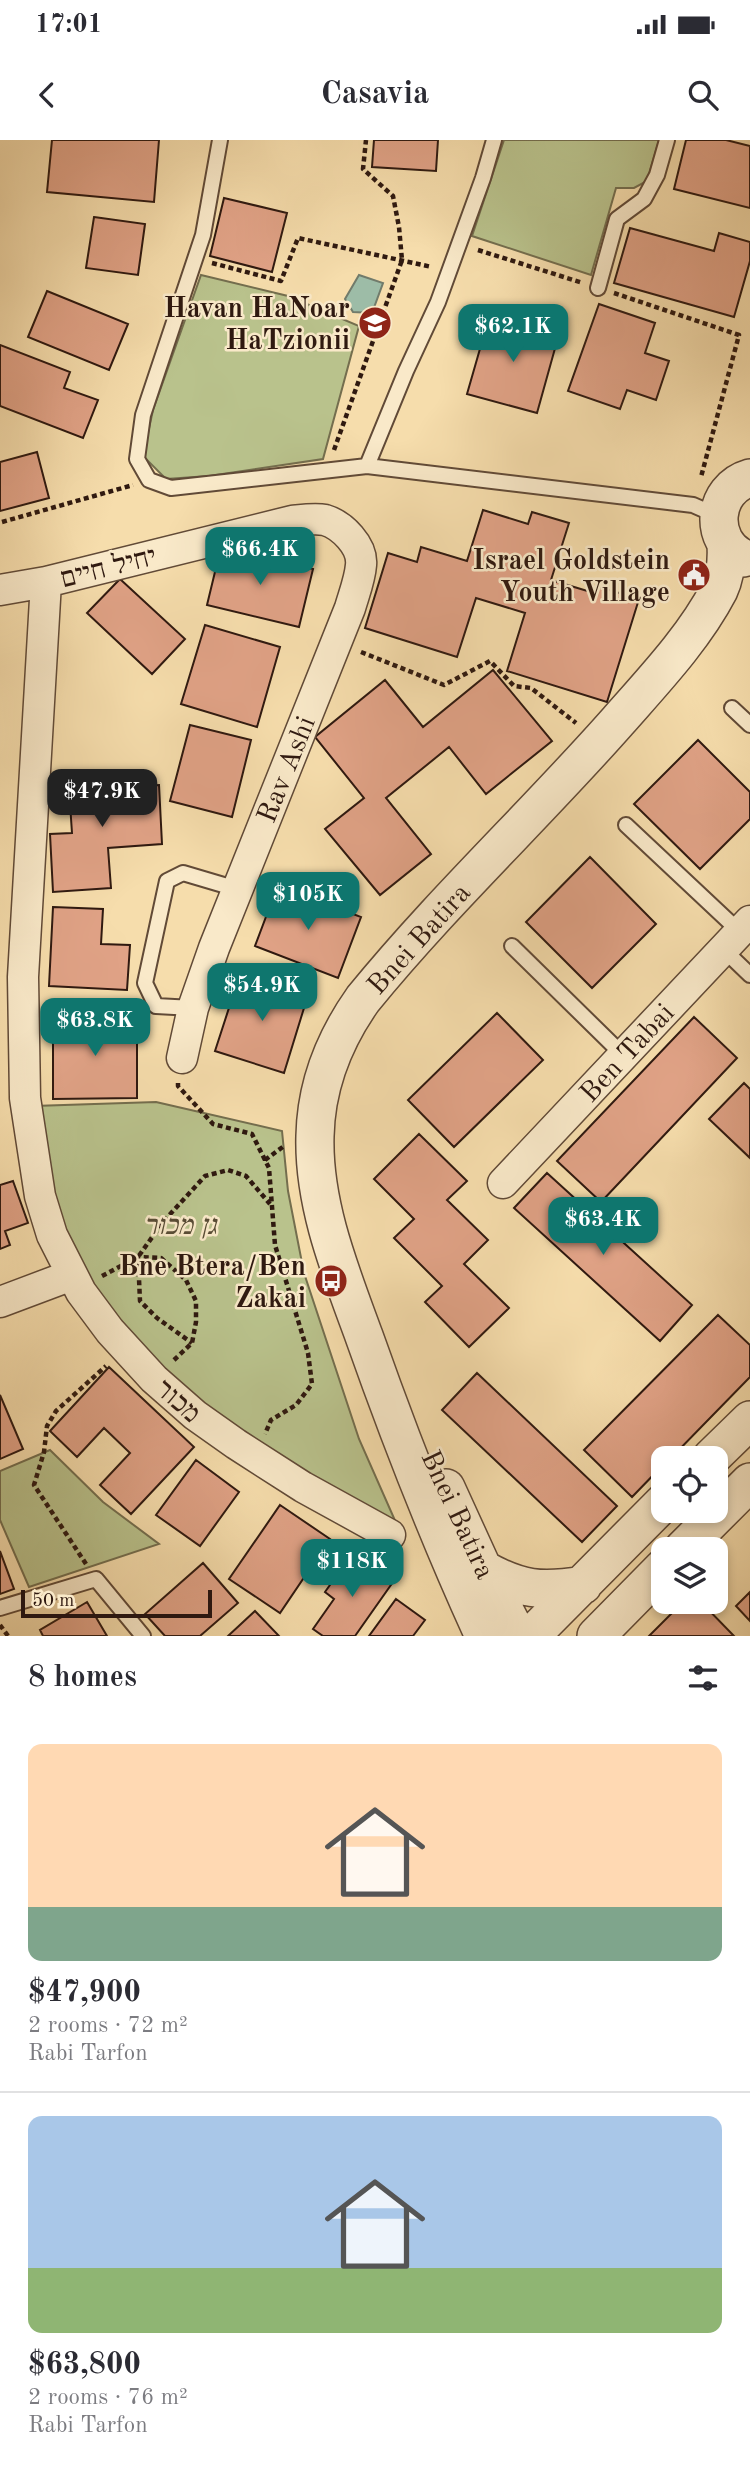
<!DOCTYPE html>
<meta charset="utf-8">
<style>
body{margin:0;font-family:"Old Standard TT","Frank Ruhl Libre",serif;background:#f7f7f7;color:#2b2b33;height:100vh;display:flex;flex-direction:column;font-size:26px;white-space:nowrap}
*{box-sizing:border-box;margin:0}
p{font-size:23px;color:#7c7c81}
.icon{flex:none;width:38px;height:38px;fill:none;stroke:currentColor;stroke-width:2;stroke-linecap:round;stroke-linejoin:round}
.map{position:relative;height:1496px;overflow:hidden}
.sheet{display:flex;flex-direction:column;background:#fff;flex:1}
.sheet>*{flex:none}
.controls{position:absolute;left:651px;top:1306px;display:grid;gap:14px}
.controls a{display:grid;place-items:center;width:77px;height:77px;border-radius:14px;background:#fff;box-shadow:0 4px 10px #0003;font-size:35px}
.scale{position:absolute;left:21px;bottom:18px;width:191px;box-sizing:border-box;padding-left:7px;border:4px solid #2f1910;border-top:0;font-size:19px;line-height:24px;white-space:nowrap;color:#2f1910;-webkit-text-stroke:5px #f9e9c9;paint-order:stroke}
.price{position:absolute;translate:-50% -60px;padding:0 16px;border-radius:14px;background:#0f766e;color:#fff;font-size:23px;line-height:46px;filter:drop-shadow(0 2px 4px #0008)}
.price::after{content:'';position:absolute;left:50%;top:42px;width:21px;height:16px;margin-left:-10px;background:inherit;clip-path:polygon(0 0,100% 0,50% 100%)}
.price.current{background:#222;color:#fff}
ul{padding:0;list-style:none}
li{display:grid;align-content:center;gap:14px;height:371px;padding:0 28px}
li+li{border-top:2px solid #e1e1e2}
li span{display:grid;place-items:center;height:217px;border-radius:14px;color:#555}
li>.icon{margin-inline-start:auto}
span .icon{width:126px;height:126px;fill:#fffc;stroke-width:1}
li b{font-size:30px}
h2{display:flex;justify-content:space-between;align-items:center;height:84px;padding:0 28px;font-size:30px}
.status{display:flex;justify-content:space-between;align-items:center;height:49px;padding:0 35px;background:#fff;direction:ltr}
.status svg{height:19px;fill:currentColor}
header{display:flex;justify-content:space-between;align-items:center;height:91px;padding:0 28px;background:#fff;font-size:32px;font-weight:700}
.map>svg:first-child{display:block}
.green{fill:#b9c28c;stroke:#746e4e;stroke-width:2}
.water{fill:#9dbca7;stroke:#717b6b;stroke-width:2}
.building{fill:#e0a286;stroke:#2f1910;stroke-width:2}
.lines{fill:none;stroke-linecap:round;stroke-linejoin:round}
.service-casing{stroke:#614a37;stroke-width:18}
.minor-casing{stroke:#614a37;stroke-width:33}
.tertiary-casing{stroke:#614a37;stroke-width:40}
.path{stroke:#2f1910;stroke-width:4.5;stroke-dasharray:5 3.5;stroke-linecap:butt}
.service{stroke:#f9e9c9;stroke-width:14}
.minor{stroke:#f9e9c9;stroke-width:30}
.tertiary{stroke:#f9e9c9;stroke-width:37}
.labels{text-anchor:middle;stroke-width:5;stroke-linejoin:round;paint-order:stroke}
.poi-label{font-size:28px;font-weight:bold;fill:#2f1910;stroke:#f9e9c9;text-anchor:end}
.street-label{font-size:28px;fill:#2f1910;stroke:#f9e9c9}
.park-label{font-size:28px;font-style:italic;fill:#584c35;stroke:#f9e9c9}
</style>
<div class="status"><b>17:01</b><svg viewBox="0 0 49 12"><path d="M0 12V9h3v3zM5 12V6h3v6zM10 12V3h3v9zM15 12V0h3v12zM26 1h20v11H26zM47 4h2v5h-2z"/></svg></div>
<header><svg class="icon" aria-label="back" viewBox="0 0 24 24"><path d="M15 5l-7 7 7 7"/></svg>Casavia<svg class="icon" aria-label="search" viewBox="0 0 24 24"><circle cx="10" cy="10" r="6"/><path d="M15 15l6 6"/></svg></header>
<div class="map">
<svg width="750" height="1496" viewBox="0 0 750 1496">
<rect width="100%" height="100%" fill="#f6ddac"/>
<filter id="stains"><feTurbulence type="fractalNoise" baseFrequency=".00286" numOctaves="4"/><feColorMatrix values="0 0 0 0 .2 0 0 0 0 .09 0 0 0 0 .02 0 0 0 .5 -.17"/></filter>
<radialGradient id="worn" r=".72"><stop offset=".6" stop-color="#630" stop-opacity="0"/><stop offset="1" stop-color="#630" stop-opacity=".3"/></radialGradient>
<path class="green" d="M504 0H659L647 41 634 48H616L591 135 472 96Z
M201 135 288 156 359 186 323 319 209 336 166 339 143 316 153 270Z
M156 962 282 991 288 1051 304 1133 359 1299 397 1385 209 1275 101 1170 59 1087 34 966Z
M50 1310 103 1362 159 1404 29 1447 0 1380V1331Z"/>
<path class="water" d="M359 135 383 143 372 173 353 172 345 159Z"/>
<path class="building" d="M52 0H159L154 62 47 52Z
M374 0H438L436 31 372 27Z
M686 0H726L750 6V68L674 49Z
M224 58 287 73 272 132 210 116Z
M94 77 145 84 138 135 86 128Z
M630 88 714 111 719 93 750 102V121L734 177 614 143Z
M47 151 128 184 109 230 28 197Z
M599 164 655 183 645 213 669 221 656 260 627 250 620 269 568 251Z
M490 174 559 194 537 273 467 254Z
M0 205 70 232 64 248 98 260 83 298 0 266Z
M37 312 49 358 0 371V322Z
M483 370 528 384 532 372 569 383 551 440 594 453 596 446 639 459 607 562 507 531 525 473 476 458 457 517 365 488 388 413 417 422 421 407 467 421Z
M221 407 313 429 299 487 207 465Z
M120 439 185 499 152 534 87 473Z
M205 485 280 507 257 587 181 564Z
M493 530 552 601 486 654 449 607 386 658 431 714 380 755 325 689 364 658 315 597 385 540 423 587Z
M190 585 251 600 232 677 170 661Z
M698 600 750 652V679L700 729 634 664Z
M116 631 117 647 159 645 162 704 108 708 111 748 53 752 50 694 72 693 68 634Z
M590 717 656 784 592 848 526 782Z
M278 745 361 777 338 838 255 806Z
M53 767 103 769 101 804 130 805 127 850 49 846Z
M240 834 308 855 284 933 215 911Z
M497 873 543 920 454 1007 408 960Z
M694 877 737 918 601 1062 557 1021Z
M53 878H137V958L53 959Z
M744 943 750 949V1018L709 979Z
M419 994 467 1041 447 1060 488 1100 464 1124 509 1168 469 1207 425 1162 442 1146 394 1098 414 1079 374 1039Z
M547 1033 692 1165 660 1201 514 1068Z
M13 1041 28 1083 5 1091 10 1105 0 1109V1045Z
M718 1175 750 1205V1237L671 1318H663V1325L632 1357 584 1310Z
M109 1227 194 1307 131 1374 100 1345 130 1313 104 1288 77 1317 50 1291Z
M477 1233 617 1366 582 1402 442 1270Z
M0 1255 23 1309 0 1319Z
M196 1320 239 1352 200 1406 156 1375Z
M280 1365 330 1399 280 1473 229 1439Z
M0 1411 14 1449 0 1454Z
M352 1414 393 1442 355 1496H323L313 1489 334 1459 325 1452Z
M203 1423 238 1463 200 1496H165L145 1474Z
M750 1452V1481L736 1466Z
M396 1459 425 1480 413 1496H369Z
M684 1461H700L734 1496H649Z
M87 1462 107 1496H43L40 1490Z
M255 1471 279 1496H228Z"/>
<g class="lines">
<defs>
<path id="service" d="M220 0 203 95 143 275 137 319 149 340 171 348 367 326 693 365 718 376
M598 148 617 79 644 59 657 35 667 0
M367 326 406 231 438 162 483 38 494 0
M732 568 750 585
M626 685 740 792
M512 806 623 915
M723 809 750 835
M193 868 156 866 145 843 167 741 183 733 237 749
M0 1468 96 1439 143 1496"/>
<path id="minor" d="M46 442 23 837 25 958 40 1056 52 1095 81 1152 110 1191 154 1239 195 1275 236 1304 303 1347 390 1395
M0 450 46 442 292 381C302 380 315 378 325 380 342 385 363 406 361 425 360 439 354 454 350 468L214 808 193 868 182 918
M503 1043 750 781
M0 1162 72 1135"/>
<path id="tertiary" d="M743 418C708 401 712 349 750 338
M711 1318 750 1280
M446 1348 483 1429 518 1496
M683 1409 750 1342
M483 1429C520 1450 542 1452 583 1445
M484 1496C439 1398 400 1298 364 1196 341 1133 313 1065 315 996 316 946 334 900 363 859 442 762 536 674 618 581 654 540 694 498 719 450 726 435 727 420 726 404
M531 1496 663 1363
M596 1496 663 1428"/>
</defs>
<use href="#service" class="service-casing"/>
<use href="#minor" class="minor-casing"/>
<use href="#tertiary" class="tertiary-casing"/>
<path class="path" d="M478 110 583 143
M212 123 281 141 298 98 432 127
M614 153 739 195 701 337
M334 310 402 120 399 87 393 56 363 29 366 0
M2 382 133 345
M361 512 444 545 490 521 514 546 531 548 576 583
M178 943V946L213 984 252 994 269 1028 275 1105 308 1213 312 1244 296 1265 271 1280 265 1294
M265 1020 284 1006
M102 1136 138 1117 163 1082 205 1036 228 1030 246 1036 270 1064
M174 1220 192 1203 196 1182V1161L186 1140 161 1118 138 1117 140 1161 157 1178 192 1203
M86 1424 34 1345 44 1312 47 1286 56 1271 106 1226
M0 1485 8 1496"/>
<use href="#service" class="service"/>
<use href="#minor" class="minor"/>
<use href="#tertiary" class="tertiary"/>
</g>
<defs>
<symbol id="school-disc" viewBox="-11 -11 22 22"><circle r="9.5" fill="#8f2418" stroke="#f9e9c9"/><path d="M0-5L7-2L0 1L-7-2ZM-4 1L0 2.5L4 1V4Q0 6-4 4Z" fill="#fff"/></symbol>
<symbol id="civic-disc" viewBox="-11 -11 22 22"><circle r="9.5" fill="#8f2418" stroke="#f9e9c9"/><path d="M-.6-6.5H3V-4.5H.6V-3L4-1V1h2V6H-6V1h2V-1L-.6-3ZM-1.2 2.5V6h2.4V2.5Z" fill="#fff"/></symbol>
<symbol id="bus-disc" viewBox="-11 -11 22 22"><circle r="9.5" fill="#8f2418" stroke="#f9e9c9"/><path d="M-5-6H5V4H4V6H2V4H-2V6H-4V4H-5ZM-3.5-4V0h7V-4ZM-3.5 1.2v1.5H-2V1.2ZM2 1.2v1.5H3.5V1.2Z" fill="#fff"/></symbol>
</defs>
<g fill-rule="evenodd">
<use href="#school-disc" x="356" y="164" width="38" height="38"/>
<use href="#civic-disc" x="675" y="416" width="38" height="38"/>
<use href="#bus-disc" x="312" y="1122" width="38" height="38"/>
</g>
<g class="labels">
<g class="poi-label">
<text x="350" y="177">Havan HaNoar<tspan x="350" dy="32">HaTzionii</tspan></text>
<text x="670" y="429">Israel Goldstein<tspan x="670" dy="32">Youth Village</tspan></text>
<text x="306" y="1135">Bne Btera/Ben<tspan x="306" dy="32">Zakai</tspan></text>
</g>
<g class="street-label">
<text transform="translate(108 426) rotate(-14)" y="10">יחיל חיים</text>
<text transform="translate(285 629) rotate(-68)" y="10">Rav Ashi</text>
<text transform="translate(418 798) rotate(-48)" y="10">Bnei Batira</text>
<text transform="translate(626 912) rotate(-47)" y="10">Ben Tabai</text>
<text transform="translate(179 1260) rotate(41)" y="10">מכור</text>
<text transform="translate(459 1374) rotate(65)" y="10">Bnei Batira</text>
</g>
<g class="park-label">
<text x="180" y="1094">גן מכור</text>
</g>
</g>
<rect width="100%" height="100%" filter="url(#stains)"/>
<rect width="100%" height="100%" fill="url(#worn)"/>
</svg>
<div class="controls">
<a><svg class="icon" aria-label="locate" viewBox="0 0 24 24"><circle cx="12" cy="12" r="6"/><path d="M12 2v4M12 18v4M2 12h4M18 12h4"/></svg></a>
<a><svg class="icon" aria-label="layers" viewBox="0 0 24 24"><path d="M12 4l9 5-9 5-9-5zM3 14l9 5 9-5"/></svg></a>
</div>
<div class="scale">50 m</div>
<b class="price" style="left:513px;top:224px">$62.1K</b>
<b class="price" style="left:260px;top:447px">$66.4K</b>
<b class="price current" style="left:102px;top:689px">$47.9K</b>
<b class="price" style="left:308px;top:792px">$105K</b>
<b class="price" style="left:262px;top:883px">$54.9K</b>
<b class="price" style="left:95px;top:918px">$63.8K</b>
<b class="price" style="left:603px;top:1117px">$63.4K</b>
<b class="price" style="left:352px;top:1459px">$118K</b>
</div>
<section class="sheet">
<h2>8 homes<svg class="icon" aria-label="filters" viewBox="0 0 24 24"><path d="M4 7h16M4 17h16"/><circle cx="9" cy="7" r="2"/><circle cx="15" cy="17" r="2"/></svg></h2>
<ul>
<li><span style="background:linear-gradient(#ffd9b3 75%,#7fa58c 0)"><svg class="icon" aria-label="home" viewBox="0 0 24 24"><path d="M3 11l9-7 9 7M6 9v11h12V9"/></svg></span><div><b>$47,900</b><p>2 rooms · 72 m²</p><p>Rabi Tarfon</p></div></li>
<li><span style="background:linear-gradient(#a9c7e8 70%,#8fb573 0)"><svg class="icon" aria-label="home" viewBox="0 0 24 24"><path d="M3 11l9-7 9 7M6 9v11h12V9"/></svg></span><div><b>$63,800</b><p>2 rooms · 76 m²</p><p>Rabi Tarfon</p></div></li>
</ul>
</section>
